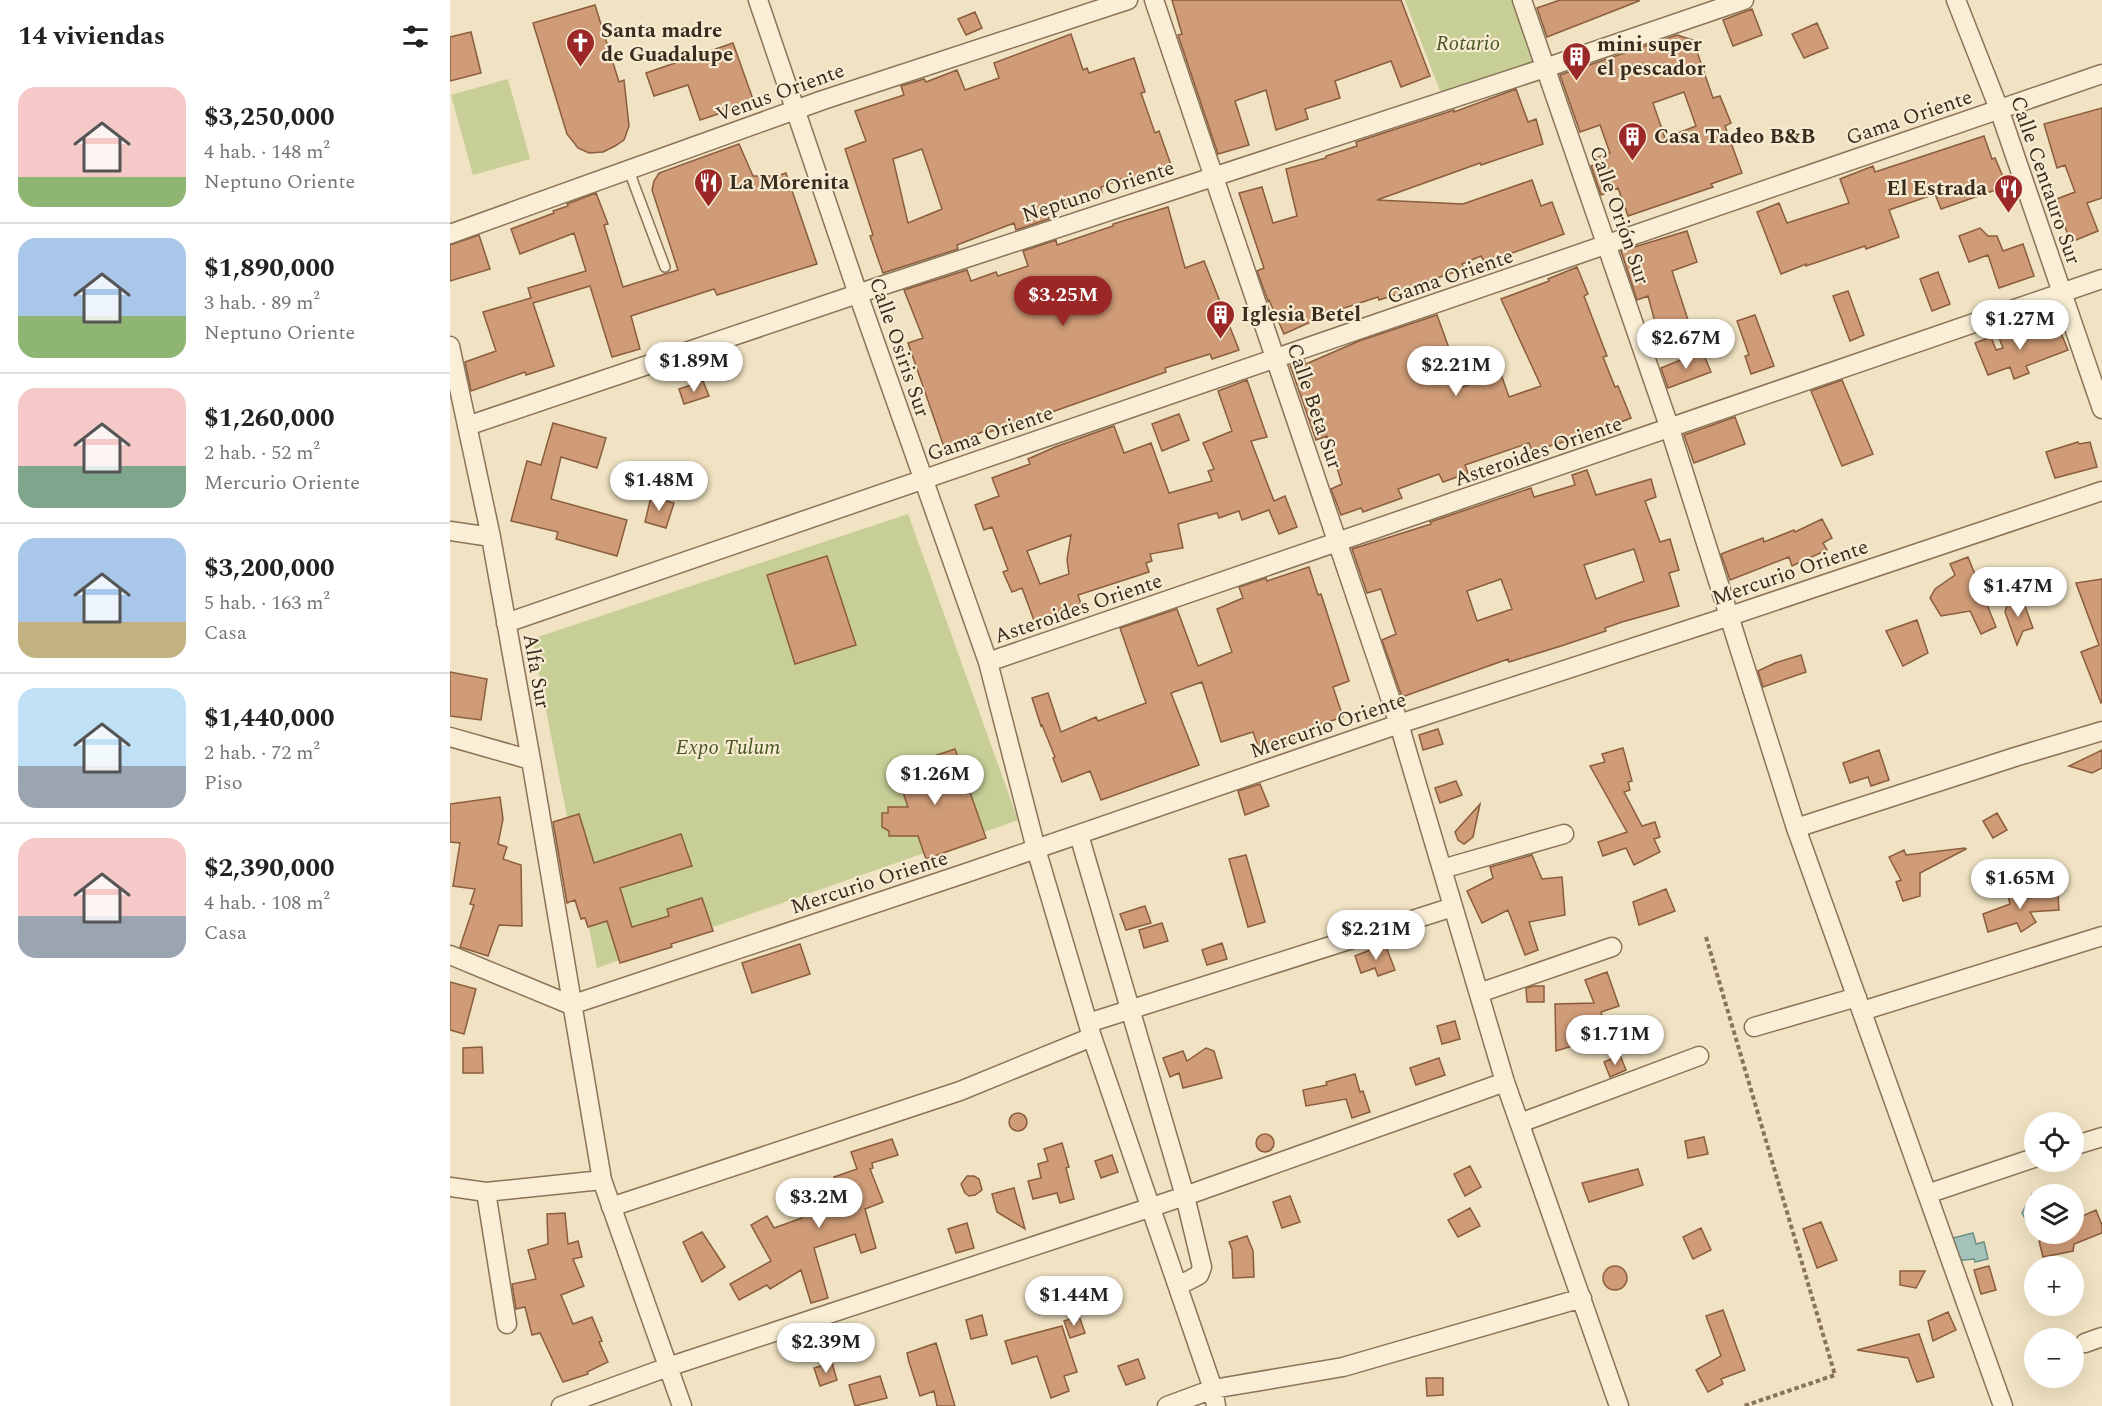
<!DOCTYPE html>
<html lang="es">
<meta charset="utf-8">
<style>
body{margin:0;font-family:Spectral,serif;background:#f2f2f2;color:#222;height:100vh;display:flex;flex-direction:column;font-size:22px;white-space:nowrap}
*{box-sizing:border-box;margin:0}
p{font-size:20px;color:#767676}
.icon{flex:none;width:33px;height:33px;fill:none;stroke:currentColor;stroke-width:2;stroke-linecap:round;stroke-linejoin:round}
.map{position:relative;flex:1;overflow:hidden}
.sheet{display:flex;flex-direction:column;background:#fff;width:450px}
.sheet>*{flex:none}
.tools{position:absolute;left:1574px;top:1112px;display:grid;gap:12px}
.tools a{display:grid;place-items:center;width:60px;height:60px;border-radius:50%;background:#fff;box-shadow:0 6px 24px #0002;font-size:30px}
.price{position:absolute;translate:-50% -51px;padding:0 14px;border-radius:21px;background:#fff;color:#222;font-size:20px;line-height:39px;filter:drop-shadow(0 2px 3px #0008)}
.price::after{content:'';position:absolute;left:50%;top:36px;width:18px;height:14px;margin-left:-9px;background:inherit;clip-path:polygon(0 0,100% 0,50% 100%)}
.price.active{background:#9b2726;color:#fff}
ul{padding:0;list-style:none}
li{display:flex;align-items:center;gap:18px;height:150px;padding:0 18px}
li+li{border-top:2px solid #e0e0e0}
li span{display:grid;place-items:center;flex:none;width:168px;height:120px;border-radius:18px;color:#555}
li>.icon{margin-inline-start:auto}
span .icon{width:72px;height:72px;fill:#fffc;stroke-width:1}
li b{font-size:26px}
h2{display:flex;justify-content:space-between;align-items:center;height:72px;padding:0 18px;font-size:26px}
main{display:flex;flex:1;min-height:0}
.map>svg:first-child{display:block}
.green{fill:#c7ce96}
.water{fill:#a5c2ba;stroke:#6b9188;stroke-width:1.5}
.building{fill:#cf9c77;stroke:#8a5d3d;stroke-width:1.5;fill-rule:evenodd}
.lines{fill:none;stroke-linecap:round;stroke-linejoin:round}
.service-casing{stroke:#8a7358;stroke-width:12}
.minor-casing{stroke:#8a7358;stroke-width:21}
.path{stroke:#8a7358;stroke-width:4;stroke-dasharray:4.5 3;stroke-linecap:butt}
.service{stroke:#faefd6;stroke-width:9}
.minor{stroke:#faefd6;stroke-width:18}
.labels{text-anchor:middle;stroke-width:4.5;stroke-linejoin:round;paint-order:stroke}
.poi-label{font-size:21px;font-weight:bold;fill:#392b1d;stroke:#f7ecd2;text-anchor:start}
.park-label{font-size:21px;font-style:italic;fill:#495723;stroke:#f7ecd2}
.street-label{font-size:21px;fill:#392b1d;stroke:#f7ecd2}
</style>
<main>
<section class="sheet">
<h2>14 viviendas<svg class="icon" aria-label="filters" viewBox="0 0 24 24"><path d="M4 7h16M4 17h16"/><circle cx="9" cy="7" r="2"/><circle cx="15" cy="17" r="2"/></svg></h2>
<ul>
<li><span style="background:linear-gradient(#f6c9c9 75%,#8fb573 0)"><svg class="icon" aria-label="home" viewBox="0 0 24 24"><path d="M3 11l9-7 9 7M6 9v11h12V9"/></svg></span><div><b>$3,250,000</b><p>4 hab. · 148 m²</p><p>Neptuno Oriente</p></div></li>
<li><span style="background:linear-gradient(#a9c7e8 65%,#8fb573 0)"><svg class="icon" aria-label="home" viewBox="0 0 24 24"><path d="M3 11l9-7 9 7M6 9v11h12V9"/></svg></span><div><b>$1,890,000</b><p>3 hab. · 89 m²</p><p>Neptuno Oriente</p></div></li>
<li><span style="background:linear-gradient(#f6c9c9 65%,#7fa58c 0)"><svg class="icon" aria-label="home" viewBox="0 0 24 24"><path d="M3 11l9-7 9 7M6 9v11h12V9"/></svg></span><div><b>$1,260,000</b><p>2 hab. · 52 m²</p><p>Mercurio Oriente</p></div></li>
<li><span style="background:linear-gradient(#a9c7e8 70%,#c2b280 0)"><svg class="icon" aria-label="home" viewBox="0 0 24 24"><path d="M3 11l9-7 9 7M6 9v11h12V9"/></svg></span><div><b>$3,200,000</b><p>5 hab. · 163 m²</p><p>Casa</p></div></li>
<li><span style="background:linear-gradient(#bfe0f5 65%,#9aa5b1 0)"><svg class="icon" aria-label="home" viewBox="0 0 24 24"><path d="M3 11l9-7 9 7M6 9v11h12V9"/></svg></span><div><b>$1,440,000</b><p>2 hab. · 72 m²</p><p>Piso</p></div></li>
<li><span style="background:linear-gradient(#f6c9c9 65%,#9aa5b1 0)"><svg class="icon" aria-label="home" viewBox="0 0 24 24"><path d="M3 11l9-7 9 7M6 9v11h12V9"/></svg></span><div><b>$2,390,000</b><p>4 hab. · 108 m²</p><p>Casa</p></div></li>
</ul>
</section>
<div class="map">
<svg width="1652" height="1406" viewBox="0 0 1652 1406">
<rect width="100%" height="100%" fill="#f0e2c2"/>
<path class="green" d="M955 0H1063L1087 64 992 96Z
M58 79 80 159 23 175 1 95Z
M458 514 568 820 147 968 82 639Z"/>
<path class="water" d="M1582 1194 1584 1197V1226L1578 1224 1572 1213Z
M1523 1233 1526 1244 1534 1242 1538 1259 1525 1262 1524 1259 1504 1261 1499 1239Z"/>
<path class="building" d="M722 0H951L980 76 951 87 941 61 885 81 890 98 855 109 858 119 826 130 816 90 785 101 799 145 768 154 728 35 732 34Z
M1110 0H1189V1L1097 37 1087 8Z
M145 5 169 82 174 80 179 126 174 140 165 146 153 152 139 153 128 148 117 134 83 23Z
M1302 9 1312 35 1283 46 1273 20Z
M525 12 532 28 516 35 508 19Z
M1367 23 1378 48 1354 58 1342 34Z
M21 32 31 73 0 81V37Z
M621 34 633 70 637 68 639 73 684 58 695 92 691 93 705 133 709 131 721 165 681 179 680 176 651 187 652 193 597 212 599 219 566 230 564 223 507 245 508 249 433 273 420 236 423 235 395 149 416 141 405 111 454 95 451 86 474 79 476 82 507 70 515 90 549 78 544 63ZM472 149 492 209 458 223 443 159Z
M1227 35 1243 40 1263 98 1270 96 1281 123 1275 126 1292 173 1261 184 1263 187 1178 216 1168 188 1151 195 1141 166 1147 164 1145 158 1160 153 1150 125 1130 132 1110 75ZM1234 92 1246 126 1215 138 1203 103Z
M283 43 304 102 250 120 238 85 204 96 196 73Z
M1066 89 1078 122 1086 119 1093 144 1031 165 1030 163 927 200 1013 204 1082 180 1091 206 1102 202 1114 234 1046 259 1045 257 1034 261 1031 256 1012 264 1014 269 975 282 976 285 929 300 928 297 885 311 834 334 819 300 818 301 807 271 814 268 789 193 812 187 823 223 847 216 836 169 876 158V156L907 146 906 142 1004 110V112Z
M1652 108V198L1637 203 1648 231 1621 242 1604 200 1625 192 1615 165 1607 168 1594 124Z
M1534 136 1542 159 1545 158 1557 186 1491 209 1485 194 1439 210 1449 237 1416 249 1415 246 1356 266V264L1331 274 1307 212 1329 203 1337 223 1399 203 1390 179 1423 166 1425 172Z
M289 144 303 176H327L336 173 367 264 267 295 264 289 181 316 190 349 162 357 140 286 83 303 104 366 76 375 75 372 21 391 15 362 46 351 33 312 81 298 78 288 136 271 124 233 70 254 61 229 104 213 103 211 118 206 117 204 146 193 158 224 154 225 173 287 228 270 202 190 204 181 209 173Z
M718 207 735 268 754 261 789 350 762 359 760 354 715 368 716 372 596 414 536 433 535 431 494 447 458 343 473 338 454 290 517 270 521 281 546 272 548 276 578 266 573 251 606 240 607 245 663 226V224Z
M1530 228 1538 236H1547L1553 251 1573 244 1584 276 1549 288 1538 255 1519 262 1509 236Z
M1237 231 1247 262 1222 271 1240 326 1209 337 1198 296 1187 300 1171 251Z
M29 235 40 269 0 281V245Z
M1127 267 1138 294 1134 296 1157 356 1153 357 1165 387 1168 386 1181 418 1141 434 1082 451 1079 443 1015 465 1018 473 993 482 989 474 948 489 952 498 913 512 911 508 891 515 881 489 892 484 877 436 866 440 840 365 854 360 856 364 909 341 987 315 1013 387 1051 374 1059 397 1091 386 1051 299 1099 281 1098 279Z
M1488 272 1500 304 1482 311 1470 279Z
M1398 291 1414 335 1400 341 1383 296Z
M1305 315 1324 366 1301 374 1295 356 1299 355 1287 321Z
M1608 326 1618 350 1576 366 1579 373 1564 379 1560 367 1538 375 1525 343 1541 337 1546 350 1553 348 1547 333 1561 327 1567 342Z
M1250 352 1251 356 1254 355 1261 372 1218 388 1211 368Z
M797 380 817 437 801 441 824 501 835 496 847 527 829 534 819 510 792 520 789 511 769 518 767 513 728 524 733 548 700 554 702 561 696 563 699 572 628 595 632 607 585 623 572 588 562 592 553 572 558 570 542 527 534 530 525 505 549 496 542 478 580 464 578 459 605 447 664 426 674 453 701 443 719 493 762 481 758 471 764 469 753 443 782 431 768 391ZM621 535 617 560 619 574 590 584 577 551Z
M1392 380 1423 454 1392 466 1361 391Z
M253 381 259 396 234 404 229 389Z
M729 414 739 440 712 451 702 424Z
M1285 417 1295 444 1244 463 1234 435Z
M103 423 156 438 147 468 111 457 101 499 177 520 167 556 106 539 108 532 61 521 77 461 91 465Z
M1628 442 1629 444 1640 442 1647 467 1605 478 1596 452Z
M1137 470 1146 495 1201 479 1206 497 1195 501 1210 542 1220 539 1229 570 1219 573 1229 606 1172 622 1155 628 1156 631 1111 646 1059 662 1058 659 952 697 932 640 946 634 931 589 917 593 902 549 981 524 980 522 1081 488 1084 497 1125 485 1122 475ZM1184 549 1194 581 1146 599 1134 565ZM1051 579 1062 609 1027 621 1017 591Z
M201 497 224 503 216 528 195 522Z
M1372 519 1382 538 1373 543 1377 550 1342 566 1339 557 1280 580 1271 554 1313 538 1314 542 1344 530 1345 532Z
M377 556 406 645 345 664 317 575Z
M1518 557 1546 627 1531 634 1520 611 1491 616 1480 598 1485 589 1505 575 1500 564Z
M859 567 868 595 871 594 899 681 883 687 893 717 850 731 852 738 810 752 803 732 771 742 752 682 721 693 749 765 651 800 640 771 612 782 603 758 605 757 592 725 591 726 582 698 598 693 611 732 646 717 648 721 696 703 670 628 727 609 748 666 782 652 767 609 793 598 789 587 816 578 817 581Z
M1652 579V703H1651L1631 652 1649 645 1626 583Z
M1560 596 1573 601 1583 628 1573 631 1567 645 1555 612Z
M1467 620 1478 653 1453 666 1436 631Z
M1351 655 1356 672 1313 687 1308 671 1325 663Z
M0 672 37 679 31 720 0 716Z
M988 729 993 744 973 750 969 735Z
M1173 748 1182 781 1178 782 1180 790 1174 792 1192 826 1205 822 1210 837 1204 839 1210 852 1184 865 1176 848 1153 856 1148 842 1177 832 1140 766 1155 762 1152 754Z
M505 749 536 838 476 859 468 836H439V831L432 827V813H438V807H458L445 769Z
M1429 750 1439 780 1421 786 1418 777 1400 783 1393 763Z
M1652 750V768L1642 773 1619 766Z
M1006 781 1012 795 990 803 985 788Z
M810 784 819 806 795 815 788 791Z
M50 797 53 819 48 844 57 847 53 859 71 865 72 926 49 925 38 956 10 947 24 905 20 904 25 889 3 886 10 843 0 842V804Z
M1030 804 1023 837 1014 844 1008 840 1005 832Z
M1547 813 1557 830 1543 838 1533 821Z
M129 814 144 863 231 834 242 866 170 888 182 927 219 916 217 909 252 898 263 931 221 944 222 947 170 963 157 921 138 927 135 918 131 919 125 900 117 903 103 822Z
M1515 848 1516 849 1470 873V896L1453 901 1446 882 1451 880 1439 857 1454 850 1456 855Z
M796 855 815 922 798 927 779 859Z
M1082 855 1092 879 1112 877 1115 915 1079 922 1088 950 1075 955 1058 910 1032 923 1017 891 1043 878 1040 867Z
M1559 882 1563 888 1571 885 1576 899 1589 895H1608L1609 910 1580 912 1586 922 1571 932 1567 923 1538 932 1533 914 1560 904 1555 884Z
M1216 889 1225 911 1189 925 1183 902Z
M695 906 701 923 676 930 670 914Z
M712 923 718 941 694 948 689 930Z
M772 943 777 959 757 965 752 950Z
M350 944 360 974 302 993 292 963Z
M935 944 945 970 928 976 925 968 911 973 905 956Z
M1157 972 1169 1006 1151 1012 1158 1035 1106 1051 1105 1004 1144 1003 1135 980Z
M0 982 26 989 14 1034 0 1030Z
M1083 986H1094V1002H1077L1076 988Z
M1005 1021 1010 1039 992 1044 987 1026Z
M32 1047 33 1073H13V1048Z
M756 1048 764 1051 772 1078 733 1088 729 1073 720 1077 713 1058 733 1051 737 1061Z
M1170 1055 1176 1070 1160 1077 1154 1062Z
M989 1058 995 1075 966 1085 960 1068Z
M905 1074 910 1092 913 1091 920 1112 902 1118 896 1099 856 1106 853 1090 877 1085 876 1082Z
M559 1122a9 9 0 1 1 18 0a9 9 0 1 1-18 0Z
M806 1143a9 9 0 1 1 18 0a9 9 0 1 1-18 0Z
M1254 1137 1258 1154 1238 1158 1235 1141Z
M442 1139 448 1155 422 1163 423 1168 420 1169 433 1202 415 1209 426 1248 411 1253 405 1234 364 1248 378 1298 361 1303 351 1270 320 1289 317 1285 289 1300 280 1284 321 1261 301 1225 317 1216 324 1228 352 1218 353 1211 358 1207 369 1208 392 1200 384 1177 407 1169 401 1152Z
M612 1143 619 1167 616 1168 624 1199 610 1203 607 1193 583 1199 578 1181 591 1178 588 1164 598 1161 594 1149Z
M662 1155 668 1172 651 1178 645 1161Z
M1020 1166 1031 1187 1015 1196 1004 1174Z
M1188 1169 1193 1185 1139 1202 1132 1183Z
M517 1176H524L529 1179 532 1190 525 1195 519 1196 515 1193 511 1184Z
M564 1188 575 1229 547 1212 542 1194Z
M840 1196 850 1222 832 1228 823 1202Z
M1020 1208 1030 1226 1008 1237 998 1220Z
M1646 1210 1652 1225V1233L1624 1244 1623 1251 1593 1257 1589 1241 1623 1234V1220Z
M115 1213 118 1244 128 1241 132 1257 123 1259 134 1286 111 1295 123 1324 142 1317 152 1341 149 1342 158 1362 137 1372 138 1374 113 1382 90 1333 82 1335 75 1307 66 1309 62 1284 86 1279 78 1250 98 1244 97 1214Z
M1371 1222 1387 1260 1367 1268 1353 1229Z
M517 1223 524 1248 506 1253 498 1229Z
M1251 1228 1261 1250 1243 1259 1233 1237Z
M252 1232 275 1267 252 1282 233 1242Z
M797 1236 803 1251 804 1277 783 1278 782 1250 779 1242Z
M1153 1278a12 12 0 1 1 24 0a12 12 0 1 1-24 0Z
M1539 1266 1546 1290 1531 1294 1524 1270Z
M1450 1271H1475L1466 1288 1450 1285Z
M665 1284 668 1304 644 1308 641 1288Z
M1273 1310 1295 1370 1271 1379 1273 1384 1258 1392 1246 1370 1271 1356 1256 1316Z
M1498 1312 1506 1330 1483 1341 1478 1321Z
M532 1315 537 1335 521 1339 516 1320Z
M629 1316 635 1333 620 1338 614 1321Z
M612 1326 627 1372 614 1376 619 1391 601 1398 587 1356 562 1364 555 1341Z
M1469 1334 1484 1377 1467 1382 1458 1358 1407 1350Z
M486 1343 505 1406H487L484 1391 470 1396 459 1362 457 1353Z
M688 1359 695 1378 676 1385 668 1366Z
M382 1363 387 1380 370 1386 364 1368Z
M430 1376 437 1398 405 1406 399 1385Z
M976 1378H993V1395L977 1396Z"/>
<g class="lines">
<defs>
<path id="service" d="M179 171 215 267"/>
<path id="minor" d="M308 0 408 294 538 662 586 849 642 1037 763 1389 766 1406
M704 0 949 724 1055 1082 1169 1406
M1072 0 1220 429 1346 828 1553 1406
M1506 0 1549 109 1652 409
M0 234 373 100 678 0
M0 346 41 537 81 760 152 1180 232 1406
M17 426 431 286 1095 68 1294 0
M0 531 41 537
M56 623 1652 74
M538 662 1652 279
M0 737 81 760
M1346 828 1565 757 1652 731
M629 835 735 1196 1055 1082
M992 869 1114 834
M0 955 121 1005
M1029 993 1162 947
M121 1005 519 872 949 724 1280 616 1652 491
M1412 1011 1652 936
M638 1023 1003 907
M1304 1027 1407 997
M1070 1123 1249 1056
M1623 1146 1652 1137
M0 1187 36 1192 152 1180
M36 1192 57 1324
M1477 1194 1584 1158
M161 1207 510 1091 642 1037
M1635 1343 1652 1337
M111 1406 218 1367 735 1196 752 1267 749 1275 728 1286
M717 1406 763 1389 893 1367 1132 1298"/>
</defs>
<use href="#service" class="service-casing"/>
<use href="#minor" class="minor-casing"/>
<path class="path" d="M1256 937 1385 1375 1294 1406"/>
<use href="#service" class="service"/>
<use href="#minor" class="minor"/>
</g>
<defs>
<symbol id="church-pin" viewBox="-11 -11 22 30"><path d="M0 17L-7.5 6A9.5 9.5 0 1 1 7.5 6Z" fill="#9b2726" stroke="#f7ecd2"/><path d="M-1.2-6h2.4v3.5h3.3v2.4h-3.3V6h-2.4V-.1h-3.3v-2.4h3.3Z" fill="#fff"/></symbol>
<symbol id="building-pin" viewBox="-11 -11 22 30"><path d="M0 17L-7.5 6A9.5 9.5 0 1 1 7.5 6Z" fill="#9b2726" stroke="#f7ecd2"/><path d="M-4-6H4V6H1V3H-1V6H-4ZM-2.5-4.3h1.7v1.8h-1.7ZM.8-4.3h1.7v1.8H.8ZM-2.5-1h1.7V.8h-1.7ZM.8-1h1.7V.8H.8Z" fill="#fff"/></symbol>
<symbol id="restaurant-pin" viewBox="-11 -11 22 30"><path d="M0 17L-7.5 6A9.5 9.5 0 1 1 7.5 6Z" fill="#9b2726" stroke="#f7ecd2"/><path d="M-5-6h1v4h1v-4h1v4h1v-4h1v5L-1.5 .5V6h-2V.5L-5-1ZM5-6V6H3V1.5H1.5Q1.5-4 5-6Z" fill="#fff"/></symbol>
</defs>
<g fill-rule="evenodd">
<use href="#church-pin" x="114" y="26" width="33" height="45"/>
<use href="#building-pin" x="1110" y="40" width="33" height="45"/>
<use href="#building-pin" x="1166" y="120" width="33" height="45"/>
<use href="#restaurant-pin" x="242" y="166" width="33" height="45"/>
<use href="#restaurant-pin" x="1542" y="172" width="33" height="45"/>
<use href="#building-pin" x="754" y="298" width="33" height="45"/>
</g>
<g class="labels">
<g class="poi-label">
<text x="151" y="37">Santa madre<tspan x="151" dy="24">de Guadalupe</tspan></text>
<text x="1147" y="51">mini super<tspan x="1147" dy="24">el pescador</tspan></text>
<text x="1204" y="143">Casa Tadeo B&amp;B</text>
<text x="279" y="189">La Morenita</text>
<text x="1537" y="195" text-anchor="end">El Estrada</text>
<text x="791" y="321">Iglesia Betel</text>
</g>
<g class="park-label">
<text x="1018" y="50">Rotario</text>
<text x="278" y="754">Expo Tulum</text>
</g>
<g class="street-label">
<text transform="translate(330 92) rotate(-20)" y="7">Venus Oriente</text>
<text transform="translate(1459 117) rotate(-19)" y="7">Gama Oriente</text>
<text transform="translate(1596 180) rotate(71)" y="7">Calle Centauro Sur</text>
<text transform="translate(648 191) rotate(-18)" y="7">Neptuno Oriente</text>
<text transform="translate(1170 215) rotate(71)" y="7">Calle Orión Sur</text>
<text transform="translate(1000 276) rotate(-19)" y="7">Gama Oriente</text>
<text transform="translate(450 347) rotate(71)" y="7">Calle Osiris Sur</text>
<text transform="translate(865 406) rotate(71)" y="7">Calle Beta Sur</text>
<text transform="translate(540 433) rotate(-19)" y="7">Gama Oriente</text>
<text transform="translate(1088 451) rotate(-19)" y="7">Asteroides Oriente</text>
<text transform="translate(1340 572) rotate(-19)" y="7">Mercurio Oriente</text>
<text transform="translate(628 608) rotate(-19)" y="7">Asteroides Oriente</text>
<text transform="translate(87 671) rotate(80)" y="7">Alfa Sur</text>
<text transform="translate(878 725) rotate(-19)" y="7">Mercurio Oriente</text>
<text transform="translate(419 882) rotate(-18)" y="7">Mercurio Oriente</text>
</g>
</g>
</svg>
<div class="tools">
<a><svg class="icon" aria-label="locate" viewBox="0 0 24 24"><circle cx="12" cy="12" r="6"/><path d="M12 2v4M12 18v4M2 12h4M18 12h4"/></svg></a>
<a><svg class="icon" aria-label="layers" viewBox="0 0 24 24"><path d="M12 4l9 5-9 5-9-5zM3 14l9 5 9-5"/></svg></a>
<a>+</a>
<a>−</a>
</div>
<b class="price active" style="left:613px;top:327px">$3.25M</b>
<b class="price" style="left:1570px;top:351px">$1.27M</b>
<b class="price" style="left:1236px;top:370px">$2.67M</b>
<b class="price" style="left:244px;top:393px">$1.89M</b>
<b class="price" style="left:1006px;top:397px">$2.21M</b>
<b class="price" style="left:209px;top:512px">$1.48M</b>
<b class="price" style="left:1568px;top:618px">$1.47M</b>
<b class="price" style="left:485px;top:806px">$1.26M</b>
<b class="price" style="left:1570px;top:910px">$1.65M</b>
<b class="price" style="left:926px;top:961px">$2.21M</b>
<b class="price" style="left:1165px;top:1066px">$1.71M</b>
<b class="price" style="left:369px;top:1229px">$3.2M</b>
<b class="price" style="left:624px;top:1327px">$1.44M</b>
<b class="price" style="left:376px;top:1374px">$2.39M</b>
</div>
</main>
